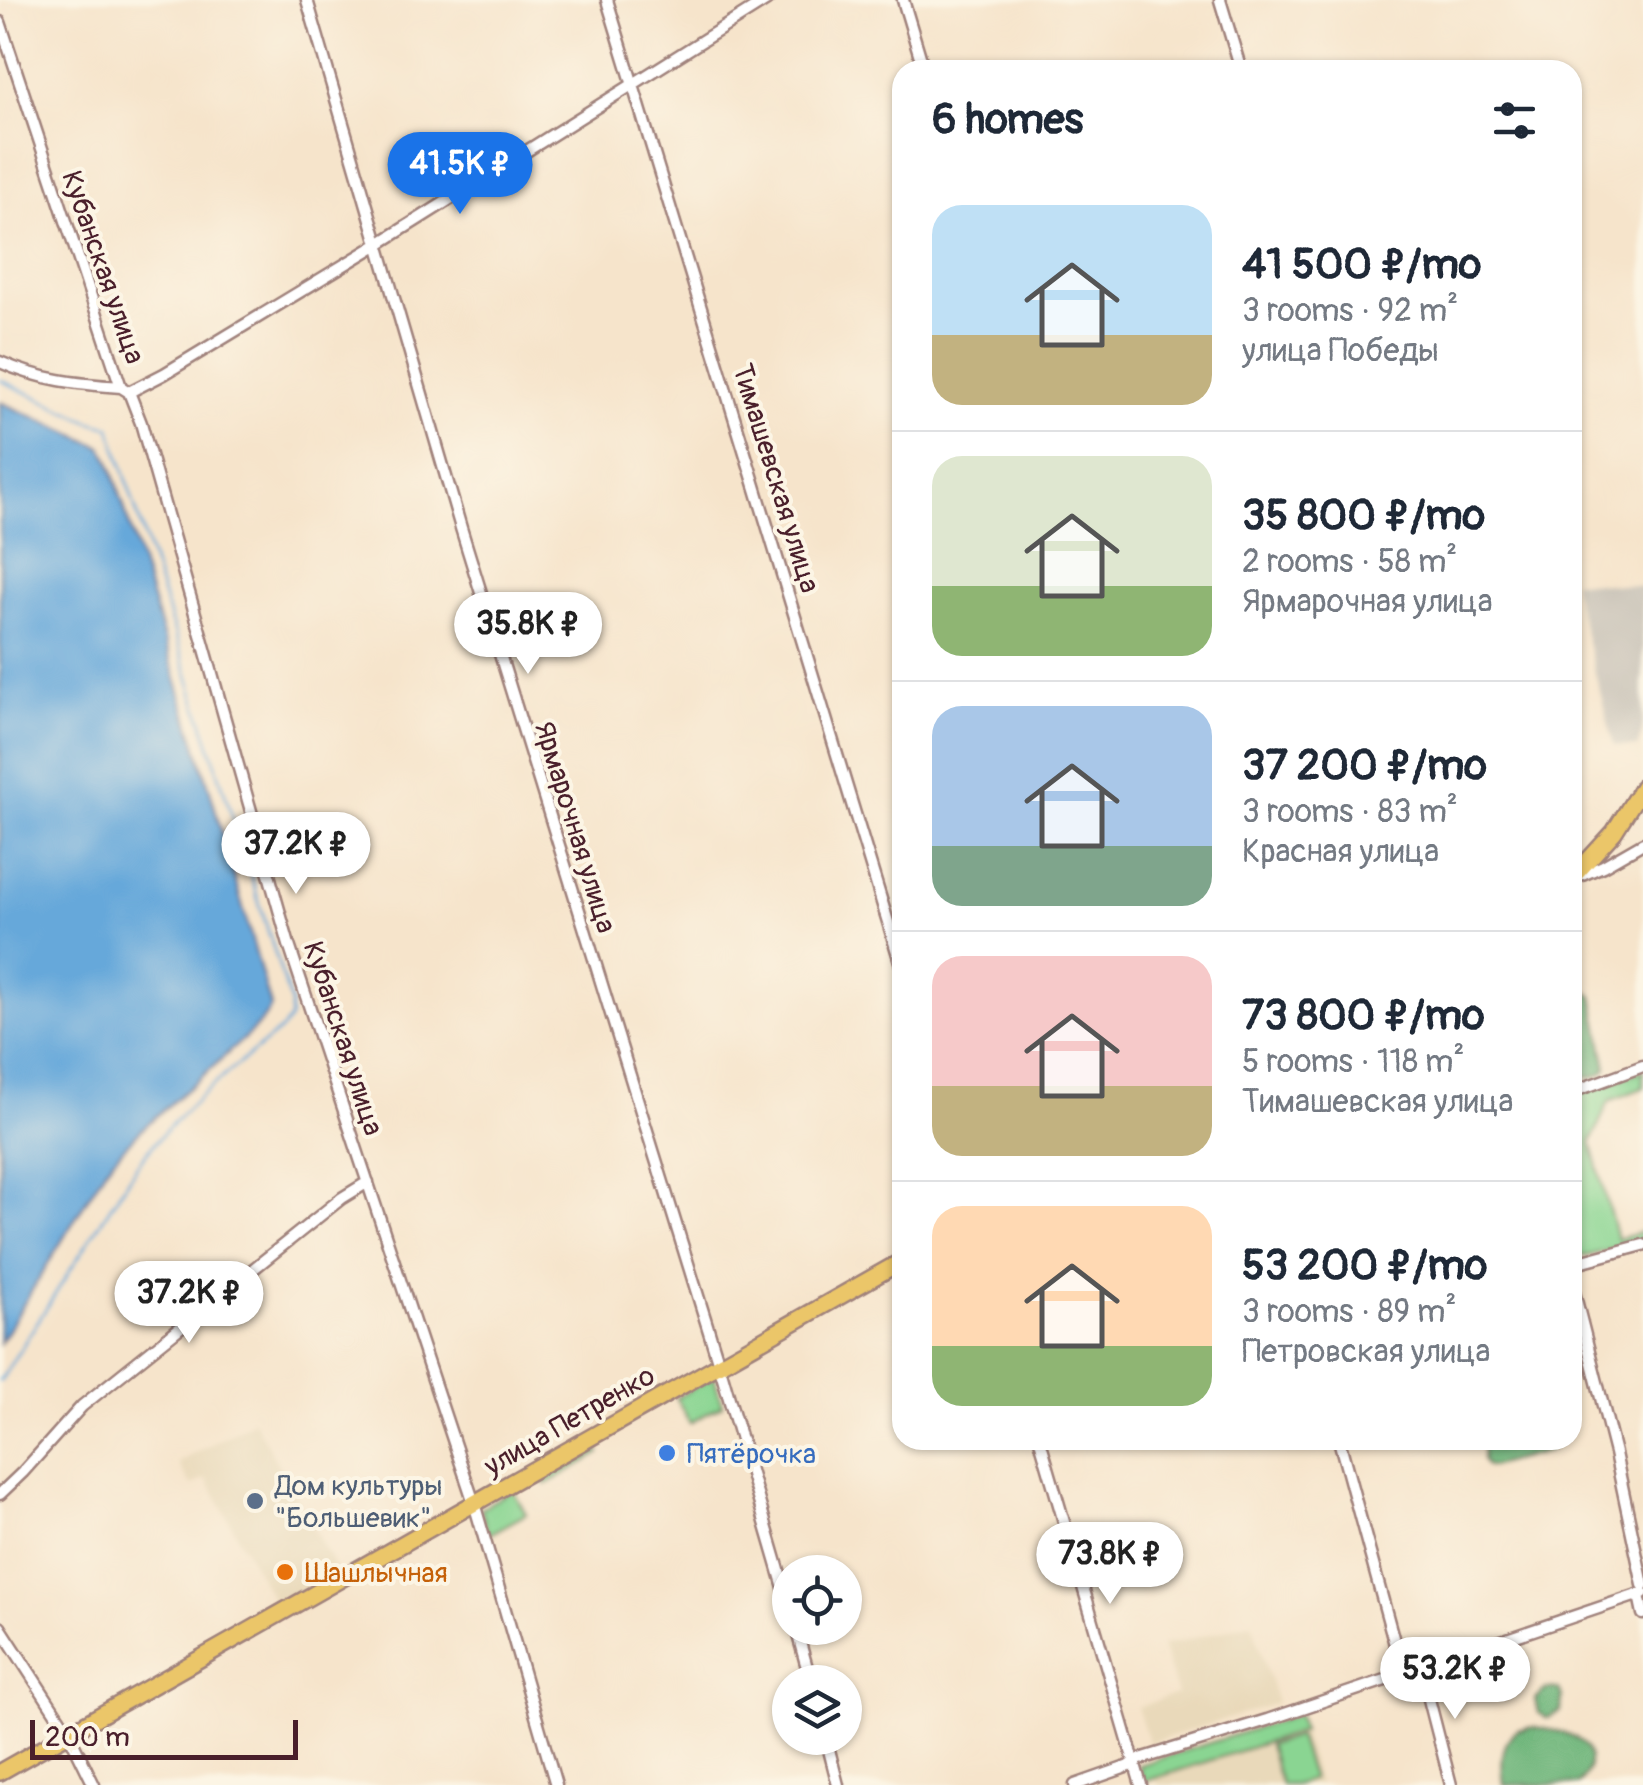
<!DOCTYPE html>
<meta charset="utf-8">
<style>
body{margin:0;font-family:Pangolin,sans-serif;background:#f2f2f3;color:#1f2937;height:100vh;display:flex;flex-direction:column;font-size:38px;white-space:nowrap}
*{box-sizing:border-box;margin:0}
p{font-size:32px;color:#747a83}
.icon{flex:none;width:55px;height:55px;fill:none;stroke:currentColor;stroke-width:2;stroke-linecap:round;stroke-linejoin:round}
.map{position:relative;flex:1;overflow:hidden}
.sheet{position:absolute;left:892px;top:60px;width:690px;height:1390px;display:flex;flex-direction:column;background:#fff;border-radius:30px;box-shadow:0 2px 8px #0004}
.sheet>*{flex:none}
.tools{position:absolute;left:772px;top:1555px;display:grid;gap:20px}
.tools a{display:grid;place-items:center;width:90px;height:90px;border-radius:50%;background:#fff;box-shadow:0 2px 8px #0004;font-size:50px}
.scale{position:absolute;left:30px;bottom:25px;width:268px;box-sizing:border-box;padding-left:10px;border:5px solid #4a1f2b;border-top:0;font-size:28px;line-height:35px;white-space:nowrap;color:#4a1f2b;-webkit-text-stroke:8px #fcf5e5;paint-order:stroke}
.price{position:absolute;translate:-50% -85px;padding:0 22px;border-radius:35px;background:#fff;color:#222;font-size:32px;line-height:65px;filter:drop-shadow(0 2px 5px #0008)}
.price::after{content:'';position:absolute;left:50%;top:60px;width:30px;height:22px;margin-left:-15px;background:inherit;clip-path:polygon(0 0,100% 0,50% 100%)}
.price.active{background:#1a73e8;color:#fff}
ul{padding:0;list-style:none}
li{display:flex;align-items:center;gap:30px;height:250px;padding:0 40px}
li+li{border-top:2px solid #e0e1e3}
li span{display:grid;place-items:center;flex:none;width:280px;height:200px;border-radius:30px;color:#555}
li>.icon{margin-inline-start:auto}
span .icon{width:120px;height:120px;fill:#fffc;stroke-width:1}
li b{font-size:42px}
h2{display:flex;justify-content:space-between;align-items:center;height:120px;padding:0 40px;font-size:42px}
.map>svg:first-child{display:block}
.built{fill:#e9d9ba}
.industrial{fill:#c9c3b8}
.green{fill:#8ad592;stroke:#6a7a5e;stroke-width:2.5}
.forest{fill:#6fb67c;stroke:#5c6a54;stroke-width:2.5}
.water{fill:#66a8da;stroke:#586482;stroke-width:2.5}
.lines{fill:none;stroke-linecap:round;stroke-linejoin:round}
.stream{stroke:#66a8da;stroke-width:2.5}
.minor-casing{stroke:#a0827b;stroke-width:15}
.primary-casing{stroke:#a0827b;stroke-width:20}
.minor{stroke:#fff;stroke-width:10}
.primary{stroke:#ebc669;stroke-width:15}
.shop-dot{fill:#3f7fe0;stroke:#fcf5e5;stroke-width:4}
.service-dot{fill:#5c6f8a;stroke:#fcf5e5;stroke-width:4}
.food-dot{fill:#e8710a;stroke:#fcf5e5;stroke-width:4}
.labels{text-anchor:middle;stroke-width:8;stroke-linejoin:round;paint-order:stroke}
.street-label{font-size:28px;fill:#4a1f2b;stroke:#fcf5e5}
.shop-label{font-size:28px;fill:#366cbe;stroke:#fcf5e5;text-anchor:start}
.service-label{font-size:28px;fill:#4e5e75;stroke:#fcf5e5;text-anchor:start}
.food-label{font-size:28px;fill:#c56008;stroke:#fcf5e5;text-anchor:start}
</style>
<div class="map">
<svg width="1643" height="1785" viewBox="0 0 1643 1785">
<rect width="100%" height="100%" fill="#fcf5e5"/>
<filter id="ink" filterUnits="userSpaceOnUse"><feTurbulence type="fractalNoise" baseFrequency=".01" numOctaves="2"/><feDisplacementMap in="SourceGraphic" scale="20" xChannelSelector="R" yChannelSelector="G"/><feConvolveMatrix kernelMatrix="1 2 1 2 8 2 1 2 1" color-interpolation-filters="sRGB"/></filter>
<filter id="wash" filterUnits="userSpaceOnUse"><feTurbulence type="fractalNoise" baseFrequency=".0048" numOctaves="4" result="noise"/><feDisplacementMap in="SourceGraphic" scale="40" xChannelSelector="R" yChannelSelector="G"/><feGaussianBlur stdDeviation="2.25" result="paint"/><feColorMatrix in="noise" values="0 0 0 0 0 0 0 0 0 0 0 0 0 0 0 0 0 1.4 0 .05"/><feComposite in="paint" operator="in"/></filter>
<g filter="url(#wash)">
<rect width="100%" height="100%" fill="#f6e4cb"/>
<path class="built" d="M254 1421 337 1571 276 1606 206 1478 191 1486 178 1463Z
M1252 1623 1277 1703 1149 1743 1137 1707 1177 1694 1162 1646Z
M1302 1731 1319 1785H1158L1156 1778Z"/>
<path class="industrial" d="M1572 581 1643 587V727L1638 747 1614 745 1573 589Z"/>
<path class="green" d="M1643 1070V1088L1609 1101 1591 1142 1617 1239 1643 1232V1241L1587 1256H1578L1573 1253V1096Z
M714 1376 722 1405 690 1423 676 1398Z
M595 1443 600 1453 546 1484 541 1474Z
M513 1490 526 1514 488 1535 481 1508Z
M1298 1715 1302 1731 1143 1782 1139 1765Z
M1298 1736 1312 1779 1294 1785H1281L1268 1745Z"/>
<path class="forest" d="M1580 990 1586 991 1593 997 1607 1068C1603 1076 1592 1078 1584 1076 1567 1055 1572 1017 1572 991Z
M1483 1440H1559L1549 1451 1490 1467 1485 1465 1482 1459Z
M1553 1689 1559 1690 1562 1697 1561 1711 1547 1718 1538 1713 1535 1699 1545 1690Z
M1534 1727C1546 1729 1563 1731 1574 1737 1594 1748 1593 1771 1578 1784L1504 1785C1501 1765 1500 1745 1516 1730Z"/>
<path class="water" d="M0 402 102 447 110 461 209 787 271 1007C261 1026 243 1039 228 1053 187 1092 141 1124 106 1168L0 1343Z"/>
<g class="lines">
<path class="stream" d="M0 380 91 422 110 427 291 1004 290 1019 282 1029C227 1073 180 1108 137 1165L0 1381"/>
</g>
</g>
<g filter="url(#ink)">
<g class="lines">
<defs>
<path id="minor" d="M307 0 461 528 719 1364 790 1608
M607 0 902 968
M903 0 924 70
M1220 0 1241 70
M0 22 121 387 129 392 141 423 289 945 474 1503 556 1785
M0 362C40 380 78 384 121 387
M129 392 164 374 377 245 767 0
M1573 879 1603 866 1643 843
M1572 1092 1643 1066
M1572 1264 1643 1245
M1572 1284 1615 1453 1643 1585
M1040 1440 1141 1785
M1339 1440 1403 1674
M0 1494 23 1472 82 1406 342 1198 368 1182
M1639 1595 1643 1614
M0 1627 68 1732 94 1785
M796 1628 811 1682
M1421 1668 1451 1785
M826 1738 838 1785
M1134 1761 1267 1720 1643 1593
M1075 1785 1135 1764"/>
<path id="primary" d="M1572 878 1614 832 1643 786
M0 1772 902 1261"/>
</defs>
<use href="#minor" class="minor-casing"/>
<use href="#primary" class="primary-casing"/>
<use href="#minor" class="minor"/>
<use href="#primary" class="primary"/>
</g>
</g>
<circle class="shop-dot" cx="667" cy="1453" r="10"/>
<circle class="service-dot" cx="255" cy="1501" r="10"/>
<circle class="food-dot" cx="285" cy="1572" r="10"/>
<g class="labels">
<g class="street-label">
<text transform="translate(104 267) rotate(71)" y="10">Кубанская улица</text>
<text transform="translate(777 478) rotate(73)" y="10">Тимашевская улица</text>
<text transform="translate(576 827) rotate(73)" y="10">Ярмарочная улица</text>
<text transform="translate(344 1038) rotate(72)" y="10">Кубанская улица</text>
<text transform="translate(569 1420) rotate(-30)" y="10">улица Петренко</text>
</g>
<g class="shop-label">
<text x="687" y="1463">Пятёрочка</text>
</g>
<g class="service-label">
<text x="275" y="1495">Дом культуры<tspan x="275" dy="32">"Большевик"</tspan></text>
</g>
<g class="food-label">
<text x="305" y="1582">Шашлычная</text>
</g>
</g>
</svg>
<div class="tools">
<a><svg class="icon" aria-label="locate" viewBox="0 0 24 24"><circle cx="12" cy="12" r="6"/><path d="M12 2v4M12 18v4M2 12h4M18 12h4"/></svg></a>
<a><svg class="icon" aria-label="layers" viewBox="0 0 24 24"><path d="M12 4l9 5-9 5-9-5zM3 14l9 5 9-5"/></svg></a>
</div>
<div class="scale">200 m</div>
<b class="price active" style="left:460px;top:217px">41.5K ₽</b>
<b class="price" style="left:528px;top:677px">35.8K ₽</b>
<b class="price" style="left:296px;top:897px">37.2K ₽</b>
<b class="price" style="left:189px;top:1346px">37.2K ₽</b>
<b class="price" style="left:1110px;top:1607px">73.8K ₽</b>
<b class="price" style="left:1455px;top:1722px">53.2K ₽</b>
<section class="sheet">
<h2>6 homes<svg class="icon" aria-label="filters" viewBox="0 0 24 24"><path d="M4 7h16M4 17h16"/><circle cx="9" cy="7" r="2"/><circle cx="15" cy="17" r="2"/></svg></h2>
<ul>
<li><span style="background:linear-gradient(#bfe0f5 65%,#c2b280 0)"><svg class="icon" aria-label="home" viewBox="0 0 24 24"><path d="M3 11l9-7 9 7M6 9v11h12V9"/></svg></span><div><b>41 500 ₽/mo</b><p>3 rooms · 92 m²</p><p>улица Победы</p></div></li>
<li><span style="background:linear-gradient(#dfe7d0 65%,#8fb573 0)"><svg class="icon" aria-label="home" viewBox="0 0 24 24"><path d="M3 11l9-7 9 7M6 9v11h12V9"/></svg></span><div><b>35 800 ₽/mo</b><p>2 rooms · 58 m²</p><p>Ярмарочная улица</p></div></li>
<li><span style="background:linear-gradient(#a9c7e8 70%,#7fa58c 0)"><svg class="icon" aria-label="home" viewBox="0 0 24 24"><path d="M3 11l9-7 9 7M6 9v11h12V9"/></svg></span><div><b>37 200 ₽/mo</b><p>3 rooms · 83 m²</p><p>Красная улица</p></div></li>
<li><span style="background:linear-gradient(#f6c9c9 65%,#c2b280 0)"><svg class="icon" aria-label="home" viewBox="0 0 24 24"><path d="M3 11l9-7 9 7M6 9v11h12V9"/></svg></span><div><b>73 800 ₽/mo</b><p>5 rooms · 118 m²</p><p>Тимашевская улица</p></div></li>
<li><span style="background:linear-gradient(#ffd9b3 70%,#8fb573 0)"><svg class="icon" aria-label="home" viewBox="0 0 24 24"><path d="M3 11l9-7 9 7M6 9v11h12V9"/></svg></span><div><b>53 200 ₽/mo</b><p>3 rooms · 89 m²</p><p>Петровская улица</p></div></li>
</ul>
</section>
</div>
